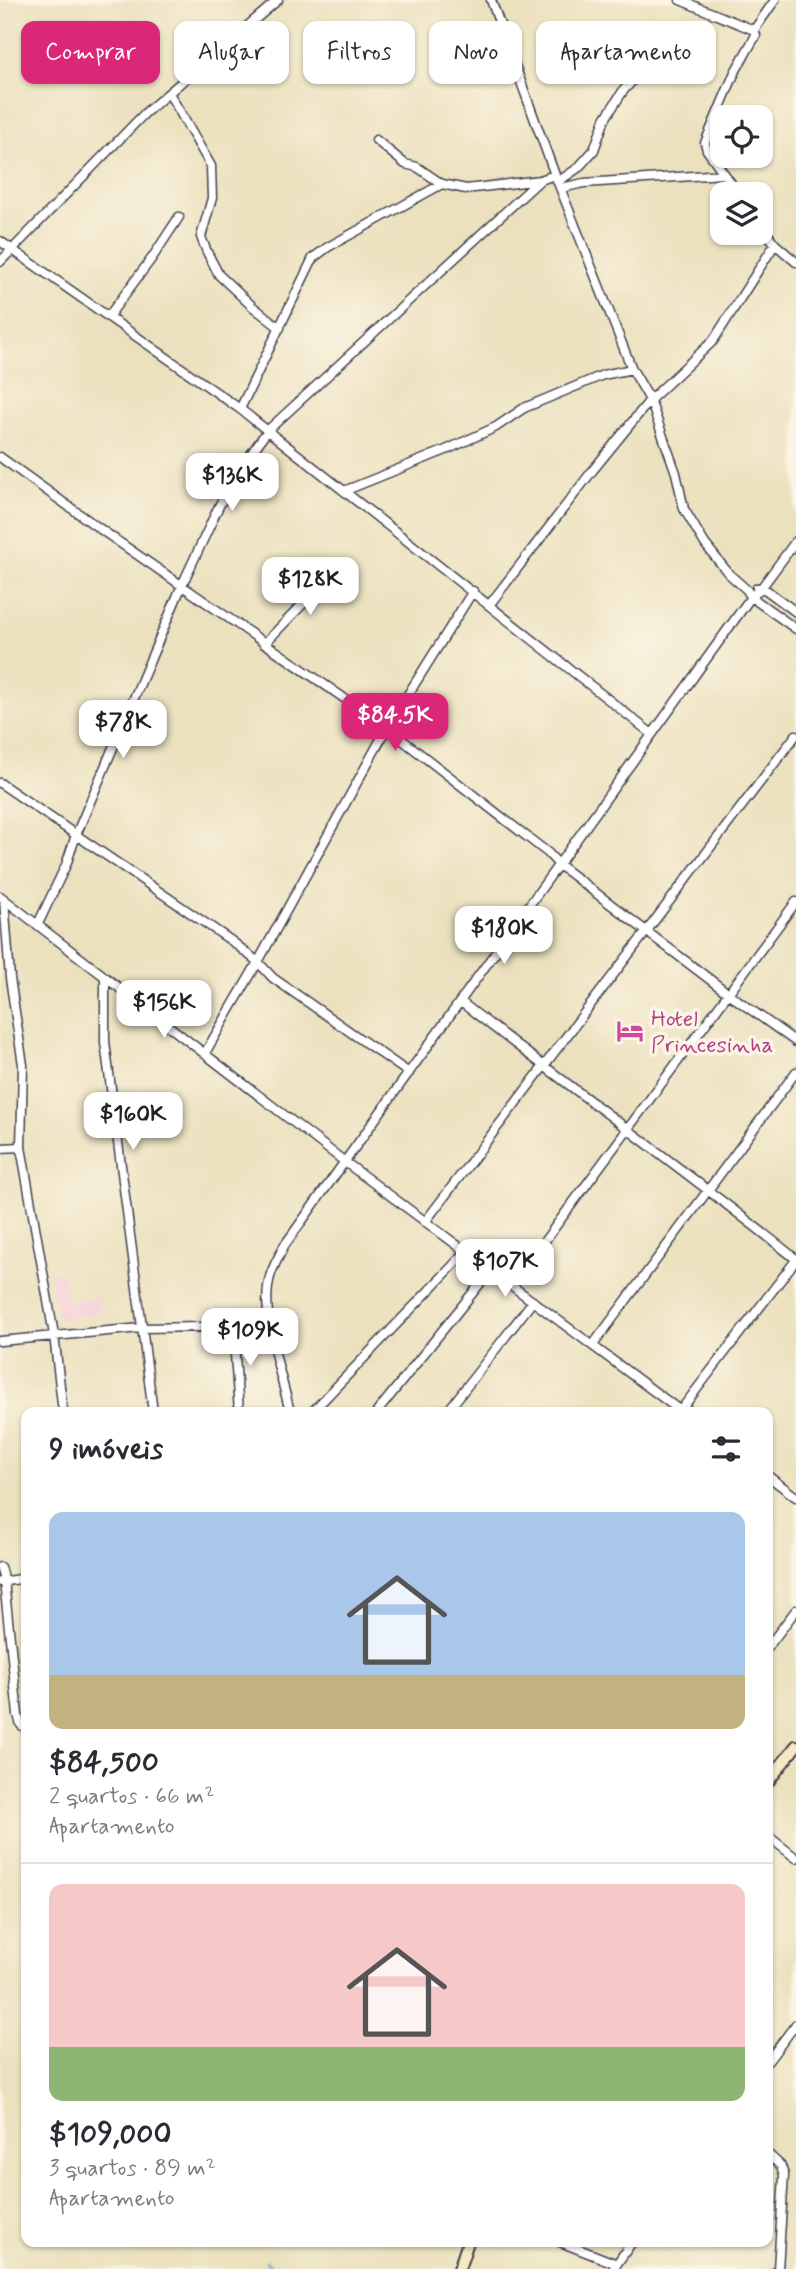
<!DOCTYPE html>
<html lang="pt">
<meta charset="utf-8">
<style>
body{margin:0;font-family:Mynerve,sans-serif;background:#f2f2f3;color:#2b2b33;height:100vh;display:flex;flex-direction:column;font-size:26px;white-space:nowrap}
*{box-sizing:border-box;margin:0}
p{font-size:23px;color:#7c7c81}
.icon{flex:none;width:38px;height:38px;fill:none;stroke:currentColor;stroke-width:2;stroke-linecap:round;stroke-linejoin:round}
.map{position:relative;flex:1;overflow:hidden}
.sheet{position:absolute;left:21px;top:1407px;width:752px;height:840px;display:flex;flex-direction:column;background:#fff;border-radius:14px;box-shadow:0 2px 5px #0004}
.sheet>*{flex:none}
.top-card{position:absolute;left:21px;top:21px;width:754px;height:63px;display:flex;gap:14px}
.tools{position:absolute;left:710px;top:105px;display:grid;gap:14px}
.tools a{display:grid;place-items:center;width:63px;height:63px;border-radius:14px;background:#fff;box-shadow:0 2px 5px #0004;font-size:35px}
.price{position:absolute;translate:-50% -60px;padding:0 16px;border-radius:14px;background:#fff;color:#222;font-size:23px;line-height:46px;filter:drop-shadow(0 2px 4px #0008)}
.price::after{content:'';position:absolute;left:50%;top:42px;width:21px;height:16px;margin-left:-10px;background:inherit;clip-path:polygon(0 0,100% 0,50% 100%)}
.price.selected{background:#db2777;color:#fff}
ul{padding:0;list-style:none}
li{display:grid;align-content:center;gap:14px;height:371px;padding:0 28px}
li+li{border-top:2px solid #e1e1e2}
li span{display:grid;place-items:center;height:217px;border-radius:14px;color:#555}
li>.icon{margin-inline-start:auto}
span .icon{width:126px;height:126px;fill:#fffc;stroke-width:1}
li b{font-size:30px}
h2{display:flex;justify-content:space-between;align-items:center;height:84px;padding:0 28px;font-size:30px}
.pill{padding:0 24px;border-radius:14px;background:#fff;box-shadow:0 2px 5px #0004;font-size:24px;line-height:63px}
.pill.selected{background:#db2777;color:#fff}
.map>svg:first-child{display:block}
.built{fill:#f6cfd9}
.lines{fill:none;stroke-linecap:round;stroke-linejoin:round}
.stream{stroke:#55a2ce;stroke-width:2.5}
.minor-casing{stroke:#403f4f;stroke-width:11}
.secondary-casing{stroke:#403f4f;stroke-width:14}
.minor{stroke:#fff;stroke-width:8}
.secondary{stroke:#f7e8c3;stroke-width:10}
.labels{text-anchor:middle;stroke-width:7;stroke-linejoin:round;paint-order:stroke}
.hotel-label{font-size:23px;fill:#b23c85;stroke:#fcf5e5;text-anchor:start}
</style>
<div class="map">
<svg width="796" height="2269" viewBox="0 0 796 2269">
<rect width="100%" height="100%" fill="#fcf5e5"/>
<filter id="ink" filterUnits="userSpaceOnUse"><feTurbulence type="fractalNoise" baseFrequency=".0143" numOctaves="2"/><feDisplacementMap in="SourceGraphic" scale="14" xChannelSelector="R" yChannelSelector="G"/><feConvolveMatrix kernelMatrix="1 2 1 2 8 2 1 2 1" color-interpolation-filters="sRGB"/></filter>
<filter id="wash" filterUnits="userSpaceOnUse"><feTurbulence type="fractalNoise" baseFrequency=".00686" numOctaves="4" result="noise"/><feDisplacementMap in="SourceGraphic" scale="28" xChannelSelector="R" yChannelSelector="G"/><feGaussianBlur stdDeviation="1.57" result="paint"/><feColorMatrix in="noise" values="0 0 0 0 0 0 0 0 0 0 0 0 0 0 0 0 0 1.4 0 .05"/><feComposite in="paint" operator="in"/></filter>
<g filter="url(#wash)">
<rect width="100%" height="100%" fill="#ebe1be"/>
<path class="built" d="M62 1271 69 1301 98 1298 100 1311 58 1319 49 1273Z"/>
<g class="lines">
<path class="stream" d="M266 2261 272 2269"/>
</g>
</g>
<g filter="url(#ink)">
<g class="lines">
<defs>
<path id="minor" d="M491 0 555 175 632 369 650 400 676 473 684 509 705 544 729 574 747 590 751 597 796 629
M680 0 754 30 756 35 735 72 705 143 707 150 739 194
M754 30 775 0
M169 93 211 166 212 198 201 237 207 252 219 275 252 306 280 328
M376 140 405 164 417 167 442 184
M559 181 578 168 594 150 605 119 623 91 662 48
M561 188 584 183 724 174
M761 225 775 244 796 262
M0 241 240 409 652 734
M0 262 145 113 278 0
M108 317 152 258 179 217
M240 409 313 258 328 247 442 184 466 189 540 180
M0 457 103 531 387 728 548 853 559 865 729 994 796 1042
M344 491 446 450 496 427 524 408 603 375 632 369
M757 588 762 587 796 612
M490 604 593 470 650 400 713 341 775 244
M264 644 335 571
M0 783 233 942 258 962 273 978 409 1073
M0 896 345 1162 682 1412
M4 899 10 978 23 1065 21 1147 54 1335 63 1412
M38 924 66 865 76 835 182 585 219 506 242 467 267 431 540 180 555 175
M105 978V1042L153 1412
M461 1002C572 1089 686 1171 796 1259
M205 1053 258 962 387 728 473 591
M0 1148 21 1147
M425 1222 796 735
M512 1285 796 902
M233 1326 239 1412
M0 1341 141 1328 270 1326
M593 1345 796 1072
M680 1411 796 1260
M290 1412C282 1377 261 1316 269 1281 271 1269 279 1257 284 1246L751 597 762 587 796 541
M312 1412 466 1252
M377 1412 491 1270
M447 1412 533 1301
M768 1476 796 1497
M0 1567 4 1581 18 1715 21 1725 26 1728
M0 1582 26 1578
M768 1647 796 1610
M768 1836 796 1858
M768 2061 796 2024
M768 2154 781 2166 784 2175 778 2269
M560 2242 617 2264
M614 2268 632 2242"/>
<path id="secondary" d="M768 1782 796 1746
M459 2269 468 2242"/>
</defs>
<use href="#minor" class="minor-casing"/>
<use href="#secondary" class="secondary-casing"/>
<use href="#minor" class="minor"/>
<use href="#secondary" class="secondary"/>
</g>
</g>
<defs>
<symbol id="hotel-bare" viewBox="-9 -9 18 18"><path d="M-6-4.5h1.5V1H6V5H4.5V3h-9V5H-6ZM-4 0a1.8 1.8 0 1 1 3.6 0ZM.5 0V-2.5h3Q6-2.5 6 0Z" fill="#d1479c" stroke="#fcf5e5" stroke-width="2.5" paint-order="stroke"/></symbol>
</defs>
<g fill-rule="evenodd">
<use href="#hotel-bare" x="611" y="1012" width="38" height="38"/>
</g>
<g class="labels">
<g class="hotel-label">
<text x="651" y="1026">Hotel<tspan x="651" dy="26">Princesinha</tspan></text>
</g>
</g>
</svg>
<div class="tools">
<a><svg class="icon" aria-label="locate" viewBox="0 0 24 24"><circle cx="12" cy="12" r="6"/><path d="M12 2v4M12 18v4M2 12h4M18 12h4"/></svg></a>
<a><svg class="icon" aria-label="layers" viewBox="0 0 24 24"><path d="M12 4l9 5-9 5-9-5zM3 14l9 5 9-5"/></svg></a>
</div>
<b class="price" style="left:232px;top:513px">$136K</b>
<b class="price" style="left:310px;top:617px">$128K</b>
<b class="price selected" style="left:395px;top:753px">$84.5K</b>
<b class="price" style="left:123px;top:760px">$78K</b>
<b class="price" style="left:504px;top:966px">$180K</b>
<b class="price" style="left:164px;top:1040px">$156K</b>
<b class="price" style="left:133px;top:1152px">$160K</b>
<b class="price" style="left:505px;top:1299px">$107K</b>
<b class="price" style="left:250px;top:1368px">$109K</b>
<div class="top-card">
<a class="pill selected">Comprar</a>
<a class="pill">Alugar</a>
<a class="pill">Filtros</a>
<a class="pill">Novo</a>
<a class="pill">Apartamento</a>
</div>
<section class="sheet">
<h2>9 imóveis<svg class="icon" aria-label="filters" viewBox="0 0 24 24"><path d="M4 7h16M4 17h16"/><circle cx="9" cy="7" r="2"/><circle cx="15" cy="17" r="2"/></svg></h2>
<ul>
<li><span style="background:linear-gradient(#a9c7e8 75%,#c2b280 0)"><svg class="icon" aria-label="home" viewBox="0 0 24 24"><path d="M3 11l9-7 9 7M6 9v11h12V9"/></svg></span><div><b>$84,500</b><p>2 quartos · 66 m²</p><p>Apartamento</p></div></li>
<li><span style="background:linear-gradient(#f6c9c9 75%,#8fb573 0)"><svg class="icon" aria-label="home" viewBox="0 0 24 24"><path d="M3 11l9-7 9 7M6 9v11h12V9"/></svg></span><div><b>$109,000</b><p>3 quartos · 89 m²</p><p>Apartamento</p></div></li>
</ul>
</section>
</div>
